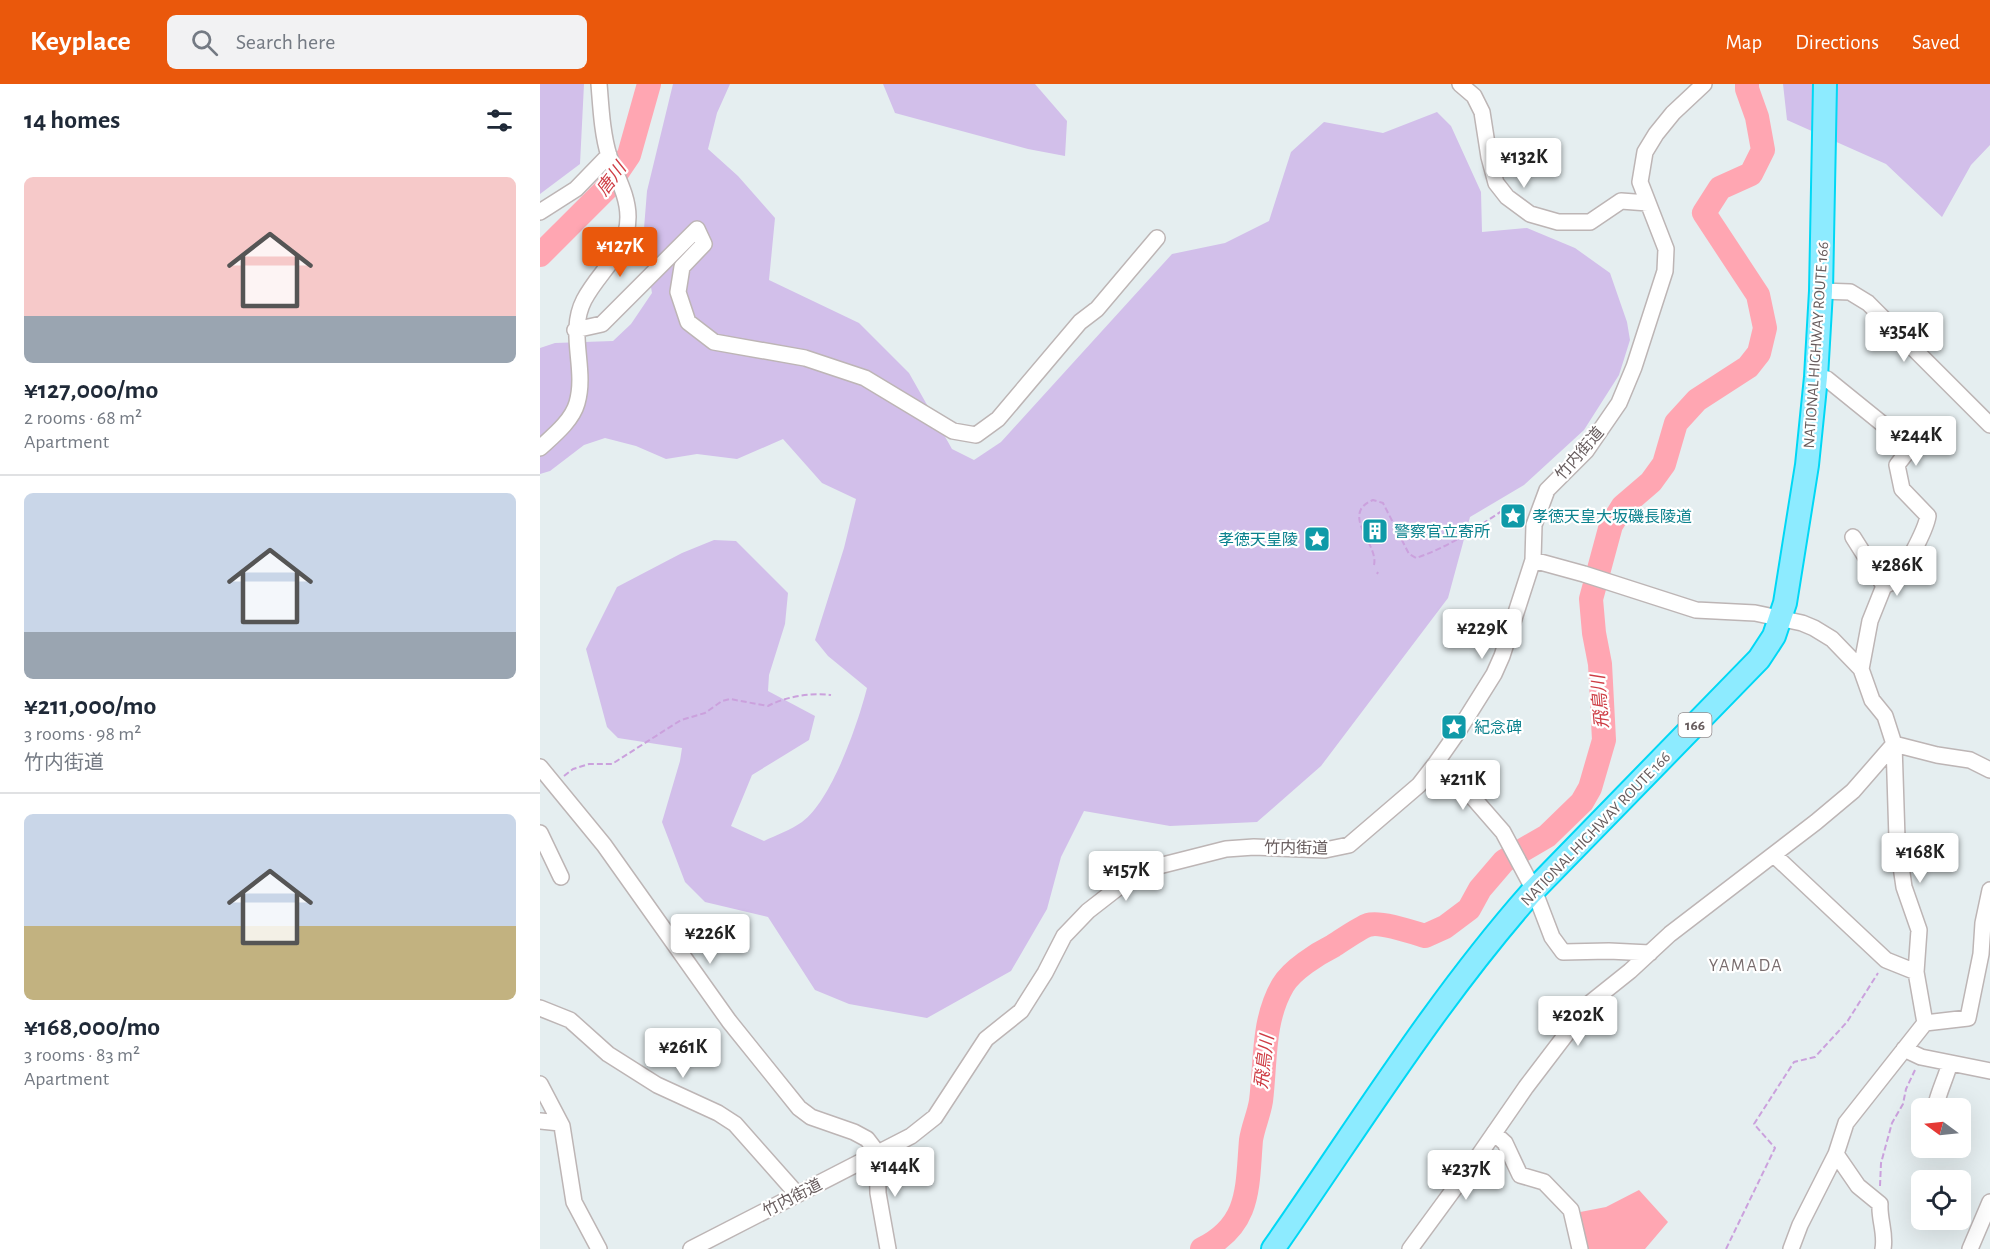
<!DOCTYPE html>
<meta charset="utf-8">
<style>
body{margin:0;font-family:"Alegreya Sans","Noto Sans JP",sans-serif;background:#f2f2f3;color:#1f2937;height:100vh;display:flex;flex-direction:column;font-size:22px;white-space:nowrap}
*{box-sizing:border-box;margin:0}
p{font-size:20px;color:#747a83}
.icon{flex:none;width:33px;height:33px;fill:none;stroke:currentColor;stroke-width:2;stroke-linecap:round;stroke-linejoin:round}
.map{position:relative;flex:1;overflow:hidden}
.panel{display:flex;flex-direction:column;background:#fff;width:540px}
.panel>*{flex:none}
.needle{width:39px;rotate:285deg}
.tools{position:absolute;left:1371px;top:1014px;display:grid;gap:12px}
.tools a{display:grid;place-items:center;width:60px;height:60px;border-radius:9px;background:#fff;box-shadow:0 6px 24px #0002;font-size:30px}
.price{position:absolute;translate:-50% -51px;padding:0 14px;border-radius:6px;background:#fff;color:#222;font-size:20px;line-height:39px;filter:drop-shadow(0 2px 3px #0008)}
.price::after{content:'';position:absolute;left:50%;top:36px;width:18px;height:14px;margin-left:-9px;background:inherit;clip-path:polygon(0 0,100% 0,50% 100%)}
.price.active{background:#ea580c;color:#fff}
ul{padding:0;list-style:none}
li{display:grid;align-content:center;gap:12px;height:318px;padding:0 24px}
li+li{border-top:2px solid #e0e1e3}
li span{display:grid;place-items:center;height:186px;border-radius:9px;color:#555}
li>.icon{margin-inline-start:auto}
span .icon{width:108px;height:108px;fill:#fffc;stroke-width:1}
li b{font-size:26px}
h2{display:flex;justify-content:space-between;align-items:center;height:72px;padding:0 24px;font-size:26px}
header{display:flex;align-items:center;gap:36px;box-sizing:border-box;height:84px;padding:0 30px;background:#ea580c;color:#fff}
header strong{font-size:28px}
nav{display:flex;gap:33px;margin-inline-start:auto;font-size:21px}
.search{width:420px;height:54px;background:#f2f2f3;display:flex;align-items:center;gap:15px;box-sizing:border-box;padding:0 21px;border-radius:9px;color:#747a83;font-size:22px}
main{display:flex;flex:1;min-height:0}
.map>svg:first-child{display:block}
.green{fill:#d2bfea}
.water{fill:#ffa6b2}
.lines{fill:none;stroke-linecap:round;stroke-linejoin:round}
.river{stroke:#ffa6b2;stroke-width:24}
.minor-casing{stroke:#bdb5b5;stroke-width:18}
.highway-casing{stroke:#00d8f5;stroke-width:26}
.path{stroke:#cba1dd;stroke-width:2;stroke-dasharray:6 3;stroke-linecap:butt}
.minor{stroke:#fff;stroke-width:15}
.highway{stroke:#8debff;stroke-width:22}
.labels{text-anchor:middle;stroke-width:4.5;stroke-linejoin:round;paint-order:stroke}
.shield{fill:#fff;stroke:#958d8e;stroke-width:1.5}
.shield-label{font-size:15px;font-weight:bold;fill:#675c5d}
.street-label{font-size:16px;fill:#675c5d;stroke:#fff}
.culture-label{font-size:16px;fill:#0d838f;stroke:#fff;text-anchor:start}
.water-label{font-size:18px;font-style:italic;fill:#ce3d45;stroke:#fff}
.neighbourhood-label{font-size:18px;letter-spacing:1.5px;fill:#796d6e;stroke:#fff}
</style>
<header>
<strong>Keyplace</strong>
<div class="search"><svg class="icon" aria-label="search" viewBox="0 0 24 24"><circle cx="10" cy="10" r="6"/><path d="M15 15l6 6"/></svg>Search here</div>
<nav><a>Map</a><a>Directions</a><a>Saved</a></nav>
</header>
<main>
<section class="panel">
<h2>14 homes<svg class="icon" aria-label="filters" viewBox="0 0 24 24"><path d="M4 7h16M4 17h16"/><circle cx="9" cy="7" r="2"/><circle cx="15" cy="17" r="2"/></svg></h2>
<ul>
<li><span style="background:linear-gradient(#f6c9c9 75%,#9aa5b1 0)"><svg class="icon" aria-label="home" viewBox="0 0 24 24"><path d="M3 11l9-7 9 7M6 9v11h12V9"/></svg></span><div><b>¥127,000/mo</b><p>2 rooms · 68 m²</p><p>Apartment</p></div></li>
<li><span style="background:linear-gradient(#c9d6e8 75%,#9aa5b1 0)"><svg class="icon" aria-label="home" viewBox="0 0 24 24"><path d="M3 11l9-7 9 7M6 9v11h12V9"/></svg></span><div><b>¥211,000/mo</b><p>3 rooms · 98 m²</p><p>竹内街道</p></div></li>
<li><span style="background:linear-gradient(#c9d6e8 60%,#c2b280 0)"><svg class="icon" aria-label="home" viewBox="0 0 24 24"><path d="M3 11l9-7 9 7M6 9v11h12V9"/></svg></span><div><b>¥168,000/mo</b><p>3 rooms · 83 m²</p><p>Apartment</p></div></li>
</ul>
</section>
<div class="map">
<svg width="1450" height="1165" viewBox="0 0 1450 1165">
<rect width="100%" height="100%" fill="#e5eef0"/>
<path class="green" d="M0 0H44L40 80 0 110Z
M133 0H190L177 29 168 65 198 92 235 134 229 196 319 239 369 289 412 365 434 376 461 358 632 170 685 159 729 137 751 68 784 38 843 49 897 28 911 42 941 108 942 148 987 144 1035 164 1070 189 1087 238 1090 256 1079 291 1044 346 984 401 930 433 908 514 781 682 717 738 630 742 544 727 521 773 507 825 471 887 387 934 309 920 275 906 228 833 165 818 145 798 122 738 140 677 142 664 78 654 67 643 46 565 77 503 142 469 174 456 196 457 248 509 245 540 229 591 228 607 275 632 269 656 212 691 191 742 224 757C236 751 251 746 262 738 292 716 318 639 327 604L288 572 275 556 304 464 316 415 282 399 243 355 197 375 157 370 126 375 96 362 65 354 44 361 10 387 0 390V264L15 259 73 257 91 240 112 209 103 157 107 107Z
M343 0H495L527 37 525 72 488 65 355 29Z
M1243 0H1450V61L1431 81 1402 133 1346 80 1247 36Z"/>
<path class="water" d="M1099 1106 1128 1138 1105 1165H1046L1035 1129 1066 1123Z"/>
<g class="lines">
<path class="river" d="M0 171 66 105 89 71 109 0
M662 1165C711 1141 707 1103 711 1056 713 1043 719 1030 721 1017 726 977 722 937 743 901 752 886 777 870 793 862 801 857 821 843 828 841 840 837 872 848 885 852L905 843 929 825 940 805 964 777 1007 752 1042 718 1050 704 1064 656 1060 580 1054 549 1051 515 1071 441 1083 422 1111 398 1124 380 1136 339 1157 316 1208 283 1219 269 1225 244 1218 211 1164 129 1180 104 1211 90 1223 66 1217 33 1207 5V0"/>
<defs>
<path id="minor" d="M920 0 934 12 942 28 949 73 956 99 967 113 990 130 1018 138H1050L1081 117 1108 119
M0 128 36 105 69 71
M1281 207 1310 208 1328 219 1450 341
M35 246 62 240 157 145 164 160 142 183 138 208 148 238 174 258 265 274 325 294 413 347 436 351 458 335 540 238 557 225 617 154
M1276 293 1287 295 1371 363 1357 381 1362 405 1388 432C1386 445 1363 491 1352 498 1350 500 1347 500 1344 502
M0 364C13 352 32 337 37 319 47 284 27 249 44 216 59 187 88 168 88 133 88 111 76 92 69 72 62 49 61 24 59 0
M1313 453 1344 502 1330 537 1321 585
M993 476 1044 490 1156 526 1215 529 1262 539 1274 544 1292 555 1321 585 1332 616 1345 632 1354 660 1357 755 1364 803 1379 846 1376 888 1385 939
M1354 660 1397 671 1430 676 1450 686
M896 679 929 709 963 748 994 806 1012 853 1023 868 1069 867 1110 869
M0 683 64 761 189 937 259 1024 271 1033 314 1048 327 1055 337 1068 338 1109 348 1165
M0 749 21 793
M1234 771 1346 876 1376 888
M0 924 30 936 68 970 117 1001 178 1029 195 1040 257 1110
M1364 965 1381 973 1450 987
M0 1000 22 1042 34 1118 59 1165
M1395 1024C1399 1007 1405 996 1410 979
M0 1037 20 1039
M954 1049 965 1059 980 1091 1004 1098 1031 1126 1040 1165
M1296 1070 1318 1102 1340 1120C1339 1136 1346 1149 1343 1165
M151 1165 371 1052 395 1033 446 955 481 927 505 889 524 852 548 827 584 799 607 785 686 765 714 763 785 766 809 761 879 701 896 679 917 649 954 590 962 572 993 476 994 441 1007 406 1046 367 1079 319 1094 283 1125 187 1126 165 1100 98 1105 68 1116 50 1133 29 1164 0
M870 1165 939 1071 986 1003 1050 919 1090 887 1130 850 1276 738 1313 707 1354 660
M1251 1165 1260 1141 1296 1070 1306 1039 1385 939 1428 934 1441 870 1443 839 1450 806
M1430 1165 1450 1118"/>
<path id="highway" d="M733 1165C817 1045 894 919 991 809L1219 575 1234 552 1245 519 1267 381 1276 293 1281 207 1285 0"/>
</defs>
<use href="#minor" class="minor-casing"/>
<use href="#highway" class="highway-casing"/>
<path class="path" d="M834 481C839 460 799 430 833 416L843 419 869 470 876 474C909 463 940 442 969 422L985 427
M837 490 838 488
M24 692 33 685 49 680H72L141 636 165 629 182 617 190 615 228 622C245 613 271 608 291 611
M1340 1102 1341 1079 1352 1039 1363 1020 1366 1005 1375 986
M1186 1165 1235 1064 1214 1040 1254 978 1275 973 1307 938 1338 889"/>
<use href="#minor" class="minor"/>
<use href="#highway" class="highway"/>
</g>
<defs>
<symbol id="sight-square" viewBox="-11 -11 22 22"><rect x="-9" y="-9" width="18" height="18" rx="4" fill="#0f9aa8" stroke="#fff"/><path d="M0-6L1.8-2.2L6-1.7L2.9 1.2L3.7 5.4L0 3.3L-3.7 5.4L-2.9 1.2L-6-1.7L-1.8-2.2Z" fill="#fff"/></symbol>
<symbol id="building-square" viewBox="-11 -11 22 22"><rect x="-9" y="-9" width="18" height="18" rx="4" fill="#0f9aa8" stroke="#fff"/><path d="M-4-6H4V6H1V3H-1V6H-4ZM-2.5-4.3h1.7v1.8h-1.7ZM.8-4.3h1.7v1.8H.8ZM-2.5-1h1.7V.8h-1.7ZM.8-1h1.7V.8H.8Z" fill="#fff"/></symbol>
</defs>
<g fill-rule="evenodd">
<use href="#sight-square" x="958" y="417" width="30" height="30"/>
<use href="#building-square" x="820" y="432" width="30" height="30"/>
<use href="#sight-square" x="762" y="440" width="30" height="30"/>
<use href="#sight-square" x="899" y="628" width="30" height="30"/>
</g>
<g class="labels">
<rect class="shield" x="1138.5" y="629" width="33" height="24" rx="4.5"/>
<g class="shield-label">
<text x="1155" y="646">166</text>
</g>
<g class="street-label">
<text transform="translate(1275 261) rotate(-86)" y="6">NATIONAL HIGHWAY ROUTE 166</text>
<text transform="translate(1039 369) rotate(-49)" y="6">竹内街道</text>
<text transform="translate(1055 744) rotate(-46)" y="6">NATIONAL HIGHWAY ROUTE 166</text>
<text transform="translate(756 763) rotate(1)" y="6">竹内街道</text>
<text transform="translate(252 1113) rotate(-27)" y="6">竹内街道</text>
</g>
<g class="culture-label">
<text x="992" y="438">孝徳天皇大坂磯長陵道</text>
<text x="854" y="453">警察官立寄所</text>
<text x="758" y="461" text-anchor="end">孝徳天皇陵</text>
<text x="934" y="649">紀念碑</text>
</g>
<g class="water-label">
<text transform="translate(71 95) rotate(-53)" y="6">唐川</text>
<text transform="translate(1060 618) rotate(-95)" y="6">飛鳥川</text>
<text transform="translate(724 978) rotate(-83)" y="6">飛鳥川</text>
</g>
<g class="neighbourhood-label">
<text x="1206" y="887">YAMADA</text>
</g>
</g>
</svg>
<div class="tools">
<a><svg class="needle" viewBox="-14 -14 28 28"><path d="M0-13l5 13h-10z" fill="#e53935"/><path d="M0 13l5-13h-10z" fill="#747a83"/></svg></a>
<a><svg class="icon" aria-label="locate" viewBox="0 0 24 24"><circle cx="12" cy="12" r="6"/><path d="M12 2v4M12 18v4M2 12h4M18 12h4"/></svg></a>
</div>
<b class="price" style="left:984px;top:105px">¥132K</b>
<b class="price active" style="left:80px;top:194px">¥127K</b>
<b class="price" style="left:1364px;top:279px">¥354K</b>
<b class="price" style="left:1376px;top:383px">¥244K</b>
<b class="price" style="left:1357px;top:513px">¥286K</b>
<b class="price" style="left:942px;top:576px">¥229K</b>
<b class="price" style="left:923px;top:727px">¥211K</b>
<b class="price" style="left:1380px;top:800px">¥168K</b>
<b class="price" style="left:586px;top:818px">¥157K</b>
<b class="price" style="left:170px;top:881px">¥226K</b>
<b class="price" style="left:1038px;top:963px">¥202K</b>
<b class="price" style="left:143px;top:995px">¥261K</b>
<b class="price" style="left:355px;top:1114px">¥144K</b>
<b class="price" style="left:926px;top:1117px">¥237K</b>
</div>
</main>
